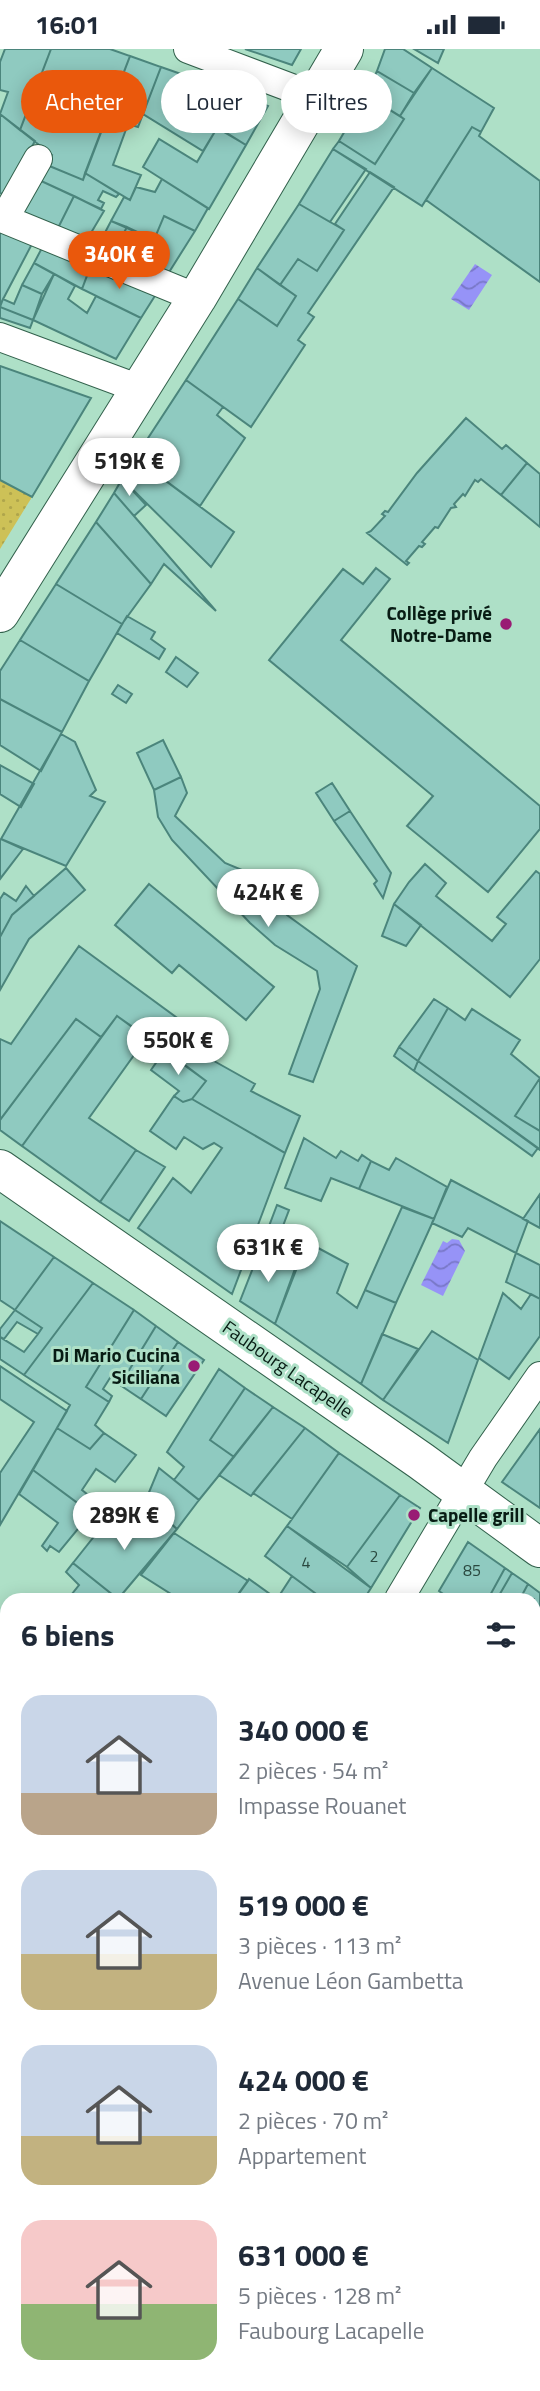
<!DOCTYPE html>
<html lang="fr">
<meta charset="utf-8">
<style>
body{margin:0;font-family:"Titillium Web",sans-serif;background:#f6f6f7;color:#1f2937;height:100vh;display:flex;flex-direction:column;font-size:26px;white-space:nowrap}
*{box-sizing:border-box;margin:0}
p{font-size:23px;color:#747a83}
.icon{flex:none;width:38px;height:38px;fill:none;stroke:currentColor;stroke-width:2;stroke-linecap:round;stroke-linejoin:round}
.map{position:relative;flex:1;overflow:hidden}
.side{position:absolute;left:0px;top:1544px;width:541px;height:800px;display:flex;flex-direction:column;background:#fff;border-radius:21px 21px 0 0;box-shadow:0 4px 18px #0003}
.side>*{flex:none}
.banner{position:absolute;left:21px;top:21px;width:499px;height:63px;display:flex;gap:14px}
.price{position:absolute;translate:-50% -60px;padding:0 16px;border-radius:24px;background:#fff;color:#222;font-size:23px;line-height:46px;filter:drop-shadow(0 2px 4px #0008)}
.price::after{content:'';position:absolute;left:50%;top:42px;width:21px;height:16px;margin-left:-10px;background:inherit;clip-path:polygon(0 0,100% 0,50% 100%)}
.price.selected{background:#ea580c;color:#fff}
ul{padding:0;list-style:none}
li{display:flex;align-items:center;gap:21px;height:175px;padding:0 21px}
li span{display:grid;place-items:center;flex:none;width:196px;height:140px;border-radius:21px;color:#555}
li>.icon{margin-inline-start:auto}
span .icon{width:84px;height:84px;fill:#fffc;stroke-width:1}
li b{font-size:30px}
h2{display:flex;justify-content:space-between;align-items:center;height:84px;padding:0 21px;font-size:30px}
.pill{padding:0 24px;border-radius:32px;background:#fff;box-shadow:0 4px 18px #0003;font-size:24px;line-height:63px}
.pill.selected{background:#ea580c;color:#fff}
.status{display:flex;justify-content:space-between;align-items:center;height:49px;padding:0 35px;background:#fff;direction:ltr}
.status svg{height:19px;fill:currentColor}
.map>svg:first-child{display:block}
.garden{fill:url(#garden-dots)}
.water{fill:url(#water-waves)}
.building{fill:#8fcac0;stroke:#4b857c;stroke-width:2}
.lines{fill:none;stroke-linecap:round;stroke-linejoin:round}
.street-casing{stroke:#32614c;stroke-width:30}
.secondary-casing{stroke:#32614c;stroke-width:40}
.street{stroke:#fff;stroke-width:28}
.secondary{stroke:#fff;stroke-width:38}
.poi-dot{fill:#991c74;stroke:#aee0c7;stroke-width:2.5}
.labels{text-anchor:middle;stroke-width:6;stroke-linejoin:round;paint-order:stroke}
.number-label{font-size:16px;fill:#2a483f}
.poi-label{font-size:19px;font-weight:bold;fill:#081c14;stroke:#aee0c7;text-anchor:end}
.street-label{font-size:19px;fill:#081c14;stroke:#aee0c7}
</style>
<div class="status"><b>16:01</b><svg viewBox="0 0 49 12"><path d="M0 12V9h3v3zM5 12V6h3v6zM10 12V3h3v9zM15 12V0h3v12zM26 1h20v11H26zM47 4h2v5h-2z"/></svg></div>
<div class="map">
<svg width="540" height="2342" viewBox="0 0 540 2342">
<defs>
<pattern id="garden-dots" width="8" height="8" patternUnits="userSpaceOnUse" patternTransform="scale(1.75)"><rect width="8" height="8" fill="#cdc157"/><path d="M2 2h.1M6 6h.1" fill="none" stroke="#afa54b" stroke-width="1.8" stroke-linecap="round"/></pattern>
<pattern id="water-waves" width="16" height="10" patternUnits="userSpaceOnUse" patternTransform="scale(1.75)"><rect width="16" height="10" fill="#9693f7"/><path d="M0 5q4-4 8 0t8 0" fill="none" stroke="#7877c7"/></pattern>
</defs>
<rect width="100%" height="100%" fill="#aee0c7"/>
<path class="garden" d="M0 431 32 448 0 500Z"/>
<path class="water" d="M475 215 492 226 469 261 451 250Z
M452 1190 459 1191 465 1202 443 1247 421 1236 443 1192 447 1194Z"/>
<path class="building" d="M5 0H51L20 81 0 65 8 43 0 41V13Z
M51 0H110L130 7 83 131 47 116 52 106 20 81Z
M245 0H301L292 16Z
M385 0H403L432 19 414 44 377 22Z
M414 0H444L438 14Z
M130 7 161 18 138 78 128 75 113 116 141 126 130 151 85 124Z
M161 18 224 40 206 71 217 79 203 102 143 65Z
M432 19 494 59 481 83 472 78 422 157 333 100 339 92 375 115 404 70 400 67Z
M377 22 414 44 400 67 366 46Z
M224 40 268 57 246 96 206 71Z
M366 46 404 70 375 115 339 92Z
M0 65 35 92 5 146 0 144Z
M472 78 481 83 479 87 540 132V233L426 151Z
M217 79 246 96 209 160 143 118 159 90 197 113Z
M333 100 366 120 330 173 299 155Z
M47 116 83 131 85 124 119 145 116 148 103 142 98 151 104 154 101 160 39 131Z
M370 123 394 138 308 264 314 268 298 291 305 296 251 378 186 331 238 250 277 277 296 247 280 236 298 210 317 222 344 181 335 175Z
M162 130 208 159 195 182 164 167 154 191 111 172 124 148 130 151 136 138 155 143Z
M39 131 74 147 57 181 21 165Z
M74 147 104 162 85 194 57 181Z
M299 155 344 181 317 222 298 210 280 236 257 219Z
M164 167 195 182 166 228 112 206 127 178 154 191Z
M111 172 127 178 112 206 97 199Z
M0 177 33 193 0 256Z
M43 197 91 216 82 240 34 214Z
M34 214 54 225 42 245 22 236Z
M91 216 158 242 141 269 82 240Z
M257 219 296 247 277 277 238 250Z
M54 225 75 237 68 250 87 264 96 247 141 269 116 310 33 271Z
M22 236 42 245 33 271 0 258 3 250 14 255Z
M0 258 33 271 30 279 0 269Z
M0 317 91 349 32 448 0 431Z
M186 331 223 358 217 366 245 389 200 457 135 409Z
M466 369 502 400 506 396 527 414 501 446 481 430 478 433 475 431 465 447 463 445 454 455 456 458 451 459 438 479 435 478 422 493 425 495 422 498 419 497 406 512 409 514 407 516 367 484 371 482 385 467 382 465 385 462 388 463 417 424Z
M135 409 234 483 211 518 122 430Z
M527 414 540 425V478L501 446Z
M122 430 146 456 134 467 114 444Z
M114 444 134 467 216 562 164 515 151 535 96 473Z
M96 473 151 535 122 575 56 535Z
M376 519 390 530 341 591 540 757V780L488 843 407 777 433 747 269 611 343 520 363 535Z
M56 535 122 575 89 632 20 591Z
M127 567 155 583 151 590 165 600 159 610 117 584Z
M20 591 89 632 62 683 0 650V622Z
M176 608 198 624 187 638 166 623Z
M118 636 132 645 126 654 112 645Z
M0 650 62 683 41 722 0 696Z
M61 685 75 693 96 741 90 747 105 753 66 817 1 790Z
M163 691 181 728 154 741 137 704Z
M0 716 34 735 21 758 0 745Z
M181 728 187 744 175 767 225 814 261 829 287 866 357 917 313 1033 289 1025 320 940 317 922 275 896 250 874 172 791 158 768 154 741Z
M332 734 350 762 334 772 316 744Z
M350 762 391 824 383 849 374 835 377 832 334 772Z
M1 790 23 800 0 830V791Z
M425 815 446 834 436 847 492 892 506 875 497 868 536 822 540 825V910L510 948 394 855 409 833Z
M66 819 85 841 29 890 0 941V888L12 866Z
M149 835 274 938 246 971 179 916 172 924 115 876Z
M26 837 34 847 12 866 0 888V850L4 844 16 852Z
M394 855 421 876 406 897 382 887Z
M79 897 221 1001 214 1012 255 1035 251 1042 300 1067 285 1104 192 1050 206 1032 117 967 101 988 76 970 0 1071V990L11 995Z
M434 950 448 959 418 1012 399 998Z
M448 959 465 971 472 960 520 991 511 1005 540 1029 515 1067 540 1082V1101L418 1012Z
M117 967 147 988 89 1069 136 1101 100 1153 22 1097Z
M76 970 101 988 22 1097 0 1081V1071Z
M399 998 418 1012 414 1022 394 1007Z
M165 1001 206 1032 192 1050 183 1053 174 1047 179 1042 151 1021Z
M418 1012 538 1099 532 1107 414 1022Z
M540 1029V1082L515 1067Z
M174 1047 183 1053 192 1050 285 1104 232 1245 138 1179 173 1129 191 1144 222 1099 214 1094 203 1100 184 1088 176 1100 150 1082Z
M304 1089 336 1109 341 1102 358 1112 362 1106 371 1112 359 1140 331 1129 321 1152 285 1139Z
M136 1101 165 1118 129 1172 100 1153Z
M396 1109 447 1138 434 1170 359 1140 371 1112 389 1121Z
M451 1131 528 1172 516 1204 468 1179 462 1188 432 1174Z
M540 1145V1179L523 1170Z
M277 1156 289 1161 278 1190 266 1185Z
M402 1158 434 1170 396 1254 365 1241Z
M0 1172 54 1208 15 1261 0 1251Z
M266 1185 278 1190 273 1202 262 1196Z
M307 1193 348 1215 337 1244 357 1259 365 1241 396 1254 361 1335 275 1275Z
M262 1196 296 1217 275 1275 240 1252Z
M516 1204 540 1216V1250L506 1233Z
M54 1208 93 1234 24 1326 0 1310V1288L24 1303 38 1285 42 1279 15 1261Z
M93 1234 134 1261 86 1338 109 1353 95 1376 104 1384 90 1400 57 1379 70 1356 24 1326Z
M503 1244 521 1260 531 1245 540 1250V1287L509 1330 479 1309Z
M15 1261 42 1279 38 1285 17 1273 4 1290 0 1288V1280Z
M134 1261 156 1277 120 1336 110 1329 103 1340 112 1347 109 1353 86 1338Z
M156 1277 178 1293 141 1350 120 1336Z
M432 1282 478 1311 448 1394 383 1351Z
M382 1285 418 1300 383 1351 361 1335Z
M178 1293 204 1311 166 1367 141 1350Z
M0 1317 67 1362 0 1476V1424L34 1373 0 1350Z
M219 1320 245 1339 210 1391 234 1408 199 1451 174 1431 184 1418 167 1403Z
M245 1339 273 1358 234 1408 210 1391Z
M273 1358 305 1379 251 1447 219 1426Z
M57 1379 90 1400 104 1384 136 1406 115 1433 96 1420 82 1441 98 1454 91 1464 33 1421Z
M305 1379 339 1404 292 1470 253 1444Z
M540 1380V1459L502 1433Z
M339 1404 400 1446 347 1518 287 1477Z
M159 1419 199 1451 177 1480 145 1453Z
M33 1421 91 1464 59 1503 50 1497 47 1502 42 1497 58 1474 19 1445Z
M400 1446 420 1459 371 1539 347 1518Z
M152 1457 177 1480 118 1550 73 1514 104 1475 125 1491Z
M287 1477 371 1539 364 1550H323L265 1507Z
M174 1484 248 1532 235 1550H171L174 1547 141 1526Z
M468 1493 505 1519 488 1550H439L443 1545 439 1542Z
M73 1514 118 1550H68L79 1536 66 1523Z
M505 1519 512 1524 497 1550H488Z
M512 1524 528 1535 520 1550H497Z
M292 1527 323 1550H248L239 1544 249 1530 277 1550Z
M528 1535 540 1544V1586L534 1598V1550H520Z
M0 1566 7 1571V1616L0 1612Z
M540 1586V1646L534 1658V1598Z
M540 1837V1869L539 1871 534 1867V1847Z
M7 2009V2044L0 2039V2018Z
M534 2029 540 2034V2067L534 2063Z
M0 2039 7 2044V2084L0 2092Z
M534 2063 540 2067V2109L534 2105Z
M534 2105 540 2109V2140L534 2147Z
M7 2159V2211L0 2218V2165Z
M534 2274 540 2282V2342H462L466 2336H534Z
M7 2297V2336H68L74 2342H0V2304Z
M306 2336H376L380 2340 301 2342Z"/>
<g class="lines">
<defs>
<path id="street" d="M188 0 318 49
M38 110 4 170 197 249
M0 288 140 340
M399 1550 483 1409 540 1327
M0 2128 7 2121
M534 2201 540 2188
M427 2342 431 2336"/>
<path id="secondary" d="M0 564 197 249 344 0
M0 1120 421 1412 540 1499"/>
</defs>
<use href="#street" class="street-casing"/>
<use href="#secondary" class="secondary-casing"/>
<use href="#street" class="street"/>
<use href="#secondary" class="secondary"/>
</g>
<g class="poi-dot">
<circle cx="506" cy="575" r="7"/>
<circle cx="194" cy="1317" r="7"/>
<circle cx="414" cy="1466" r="7"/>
</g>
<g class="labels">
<g class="number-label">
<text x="374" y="1513">2</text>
<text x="306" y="1519">4</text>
<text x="472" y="1527">85</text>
</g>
<g class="poi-label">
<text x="492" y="571">Collège privé<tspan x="492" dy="22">Notre-Dame</tspan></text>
<text x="180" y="1313">Di Mario Cucina<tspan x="180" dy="22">Siciliana</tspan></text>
<text x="428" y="1473" text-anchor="start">Capelle grill</text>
</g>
<g class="street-label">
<text transform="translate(288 1320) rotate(35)" y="7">Faubourg Lacapelle</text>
</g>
</g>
</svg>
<b class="price selected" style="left:119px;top:242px">340K €</b>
<b class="price" style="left:129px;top:449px">519K €</b>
<b class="price" style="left:268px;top:880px">424K €</b>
<b class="price" style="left:178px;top:1028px">550K €</b>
<b class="price" style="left:268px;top:1235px">631K €</b>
<b class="price" style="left:124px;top:1503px">289K €</b>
<div class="banner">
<a class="pill selected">Acheter</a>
<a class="pill">Louer</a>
<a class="pill">Filtres</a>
</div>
<section class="side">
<h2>6 biens<svg class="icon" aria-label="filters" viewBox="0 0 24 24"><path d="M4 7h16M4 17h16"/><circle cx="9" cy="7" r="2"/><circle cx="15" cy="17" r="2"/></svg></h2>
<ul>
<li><span style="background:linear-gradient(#c9d6e8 70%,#b9a48a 0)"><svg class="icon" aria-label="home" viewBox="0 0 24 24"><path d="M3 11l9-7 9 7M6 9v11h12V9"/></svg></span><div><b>340 000 €</b><p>2 pièces · 54 m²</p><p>Impasse Rouanet</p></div></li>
<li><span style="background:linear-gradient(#c9d6e8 60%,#c2b280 0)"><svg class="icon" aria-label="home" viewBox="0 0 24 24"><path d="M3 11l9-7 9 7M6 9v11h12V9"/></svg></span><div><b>519 000 €</b><p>3 pièces · 113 m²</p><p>Avenue Léon Gambetta</p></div></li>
<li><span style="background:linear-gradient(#c9d6e8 65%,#c2b280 0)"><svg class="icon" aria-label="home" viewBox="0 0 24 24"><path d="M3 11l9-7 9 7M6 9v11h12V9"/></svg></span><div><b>424 000 €</b><p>2 pièces · 70 m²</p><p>Appartement</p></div></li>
<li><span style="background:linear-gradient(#f6c9c9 60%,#8fb573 0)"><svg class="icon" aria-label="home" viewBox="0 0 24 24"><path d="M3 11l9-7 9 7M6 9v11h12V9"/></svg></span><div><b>631 000 €</b><p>5 pièces · 128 m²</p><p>Faubourg Lacapelle</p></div></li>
</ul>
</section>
</div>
